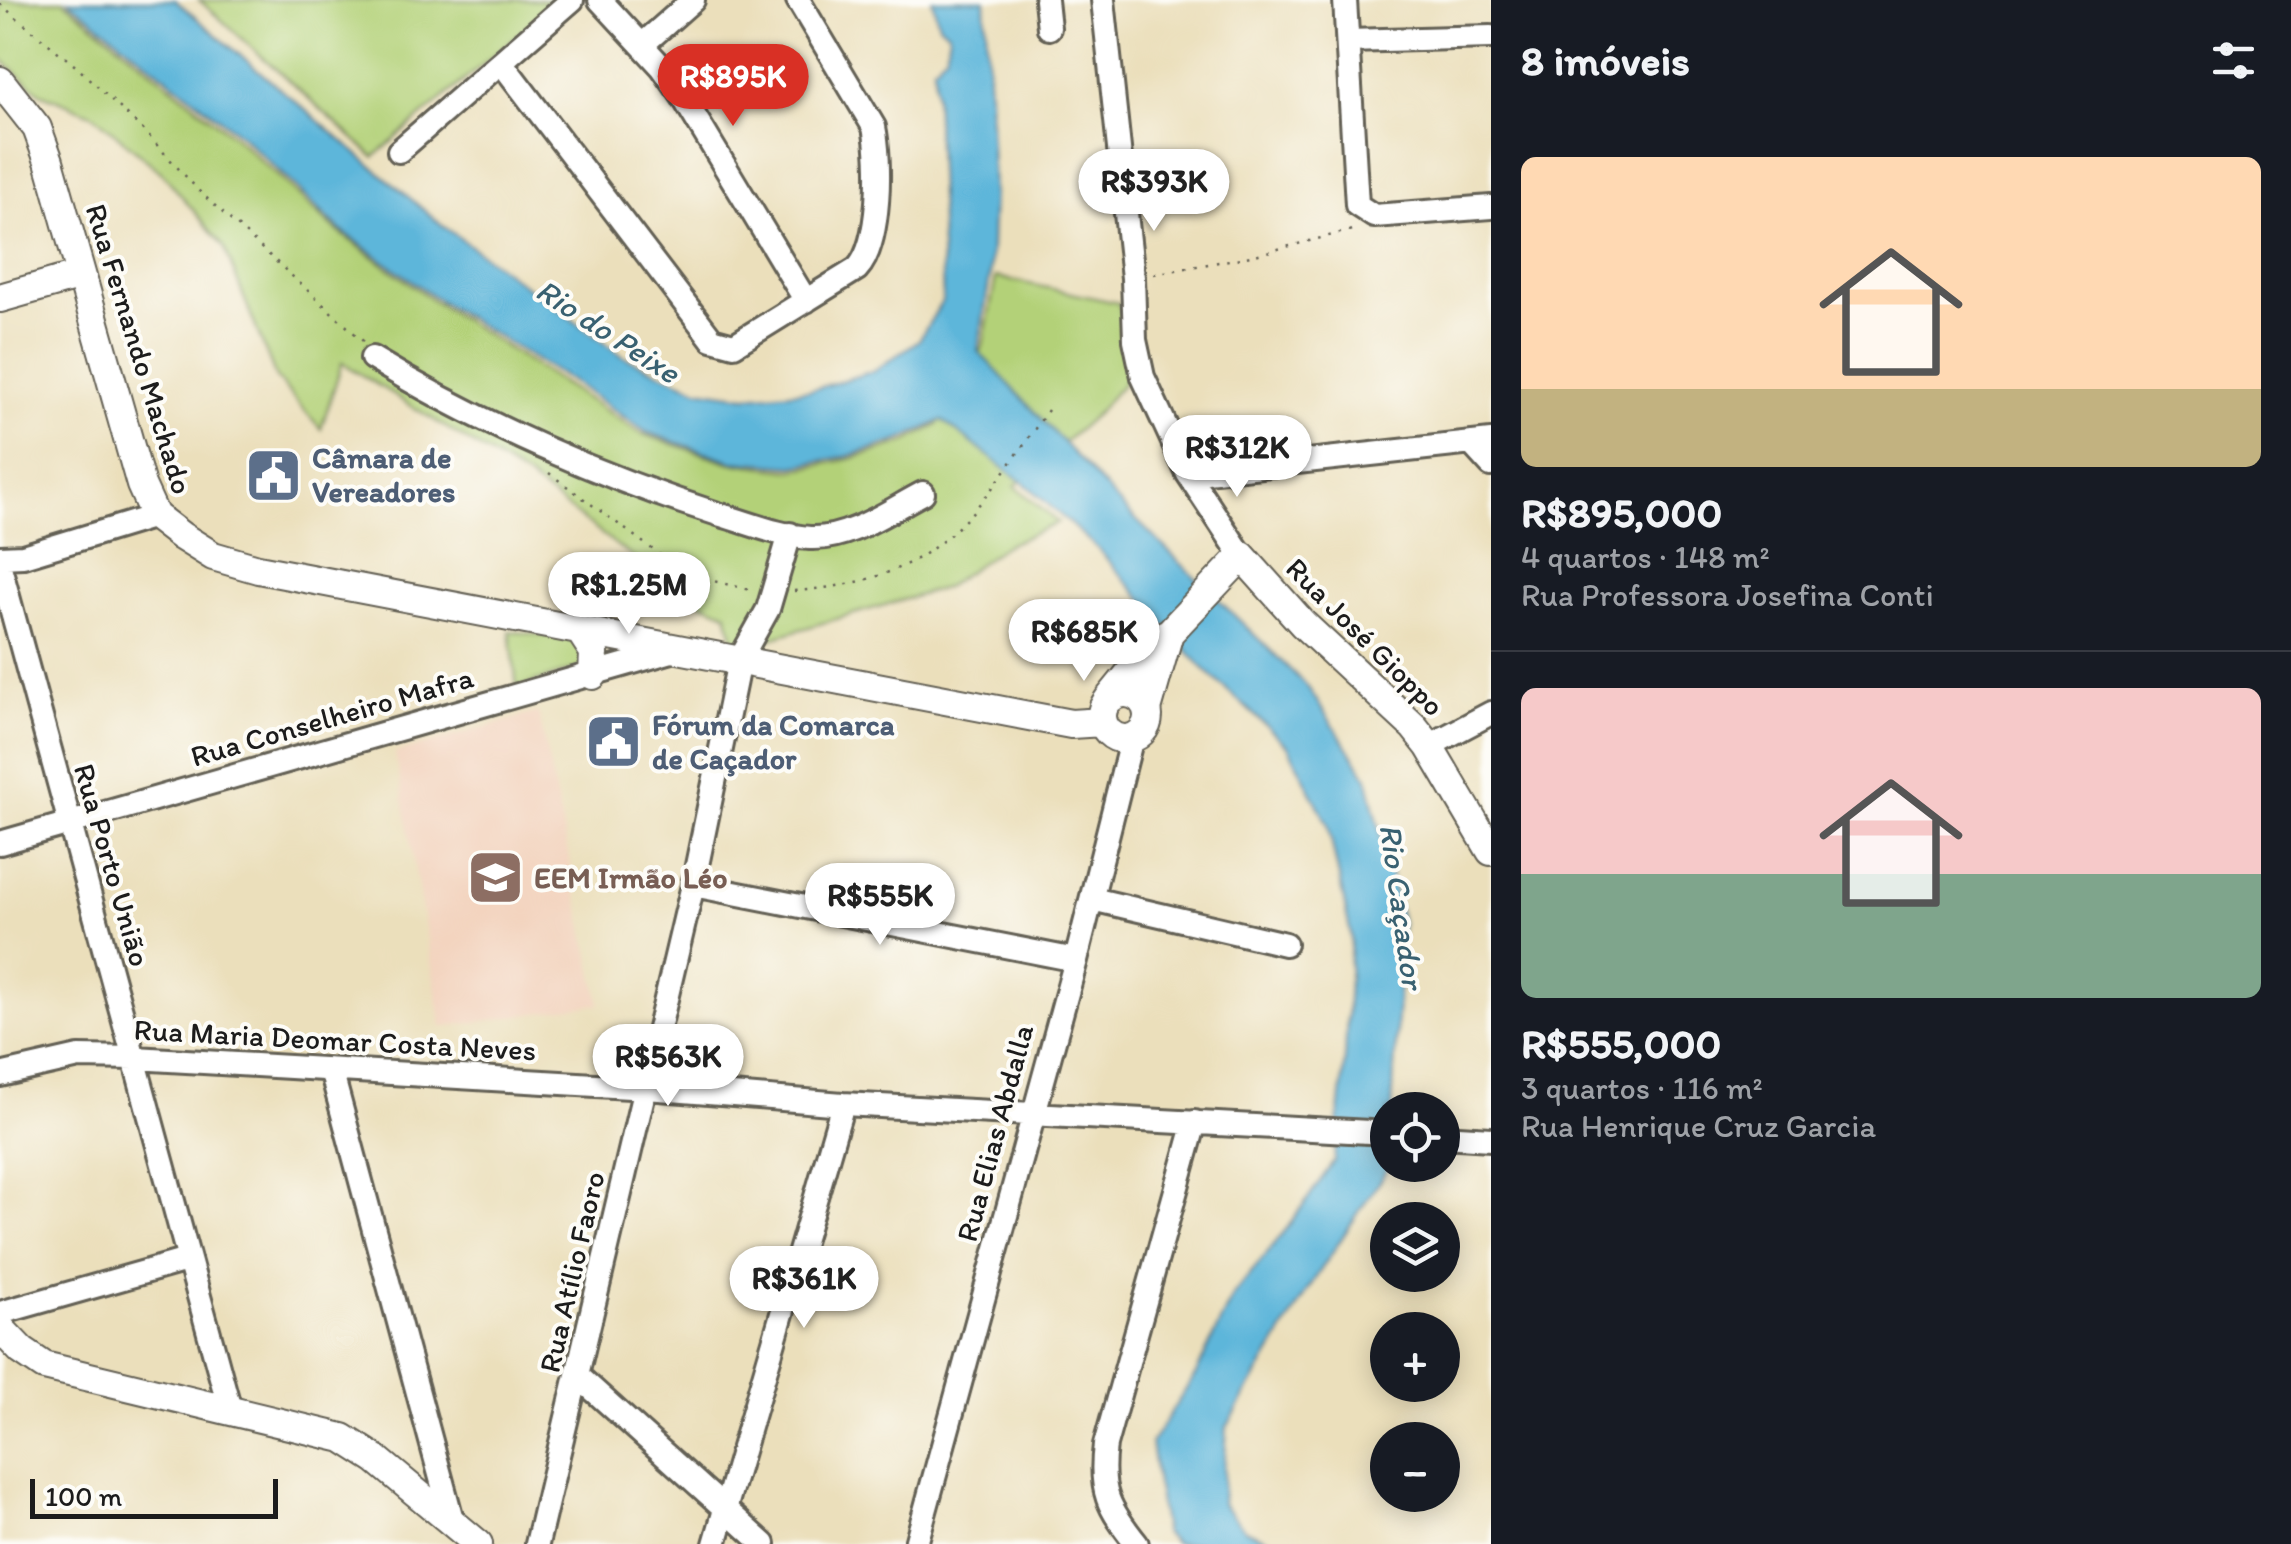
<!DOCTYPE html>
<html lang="pt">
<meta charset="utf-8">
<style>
body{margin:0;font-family:Itim,sans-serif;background:#242831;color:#f1f3f6;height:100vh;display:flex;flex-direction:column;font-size:38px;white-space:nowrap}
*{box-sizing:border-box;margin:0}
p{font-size:32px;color:#9ea1a6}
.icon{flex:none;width:55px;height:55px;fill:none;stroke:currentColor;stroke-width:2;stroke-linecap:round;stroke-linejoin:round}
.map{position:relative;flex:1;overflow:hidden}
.sheet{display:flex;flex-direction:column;background:#171b24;width:800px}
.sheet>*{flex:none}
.tools{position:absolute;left:1370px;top:1092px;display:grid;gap:20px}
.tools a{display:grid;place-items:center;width:90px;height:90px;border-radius:50%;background:#171b24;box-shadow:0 5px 25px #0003;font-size:50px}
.scale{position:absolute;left:30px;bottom:25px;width:248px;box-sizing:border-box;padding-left:10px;border:5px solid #1c1c1c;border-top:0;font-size:28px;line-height:35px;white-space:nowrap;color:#1c1c1c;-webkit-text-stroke:8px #fdfcf7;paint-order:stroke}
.price{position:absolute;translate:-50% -85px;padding:0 22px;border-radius:35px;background:#fff;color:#222;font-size:32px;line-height:65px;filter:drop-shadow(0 2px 5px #0008)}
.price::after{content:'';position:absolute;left:50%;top:60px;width:30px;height:22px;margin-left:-15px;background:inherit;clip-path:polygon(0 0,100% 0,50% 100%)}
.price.on{background:#d93025;color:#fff}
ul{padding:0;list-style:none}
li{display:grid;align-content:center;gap:20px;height:530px;padding:0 30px}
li+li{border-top:2px solid #363941}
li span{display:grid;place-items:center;height:310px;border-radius:15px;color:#555}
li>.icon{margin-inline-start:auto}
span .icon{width:180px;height:180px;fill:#fffc;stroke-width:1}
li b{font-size:42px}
h2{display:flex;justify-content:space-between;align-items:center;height:120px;padding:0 30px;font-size:42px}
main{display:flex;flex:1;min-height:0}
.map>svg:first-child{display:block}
.built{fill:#f3d4bf}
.green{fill:#b3d178;stroke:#68764a;stroke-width:2.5}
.water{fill:#5db6da;stroke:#3c697b;stroke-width:2.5}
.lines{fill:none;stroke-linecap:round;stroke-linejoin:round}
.minor-casing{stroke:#646054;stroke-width:28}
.major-casing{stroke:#646054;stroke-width:32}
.path{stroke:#646054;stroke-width:2.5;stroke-dasharray:2.5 8;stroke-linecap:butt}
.minor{stroke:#fff;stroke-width:22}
.major{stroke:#fff;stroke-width:28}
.labels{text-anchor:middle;stroke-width:8;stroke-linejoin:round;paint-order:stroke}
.street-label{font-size:30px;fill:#1c1c1c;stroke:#fdfcf7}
.service-label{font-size:30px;font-weight:bold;fill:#4e5e75;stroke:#fdfcf7;text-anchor:start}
.education-label{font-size:30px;font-weight:bold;fill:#785e54;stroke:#fdfcf7;text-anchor:start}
.water-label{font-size:32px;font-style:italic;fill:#396171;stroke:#fdfcf7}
</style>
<main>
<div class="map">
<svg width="1491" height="1544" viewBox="0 0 1491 1544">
<rect width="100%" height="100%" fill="#fdfcf7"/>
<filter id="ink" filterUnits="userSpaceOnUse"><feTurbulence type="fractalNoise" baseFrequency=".01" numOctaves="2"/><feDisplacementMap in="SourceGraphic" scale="20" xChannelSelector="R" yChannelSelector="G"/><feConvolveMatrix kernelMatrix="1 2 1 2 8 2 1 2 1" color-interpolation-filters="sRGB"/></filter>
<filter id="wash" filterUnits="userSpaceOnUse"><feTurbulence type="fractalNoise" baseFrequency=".0048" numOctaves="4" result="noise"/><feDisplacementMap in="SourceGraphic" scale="40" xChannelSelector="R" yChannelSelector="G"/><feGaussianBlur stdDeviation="2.25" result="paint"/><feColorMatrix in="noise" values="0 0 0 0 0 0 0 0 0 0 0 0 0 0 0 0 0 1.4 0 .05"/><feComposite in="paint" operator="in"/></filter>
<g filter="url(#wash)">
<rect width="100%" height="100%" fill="#ebdfbb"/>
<path class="built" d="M538 712 600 1004 442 1027 395 753Z"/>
<path class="green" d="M0 0H63L235 137 336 230 441 306 642 434 731 463 792 470 850 459 904 443 937 425 983 346 996 277 1119 303 1131 374 1097 413 1015 486 1058 523 1004 546 944 588 757 642 734 641 727 613 682 595 529 479 342 363 321 429 276 378 224 247 163 174 94 115 40 93 0 58Z
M199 0H559L374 157Z
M510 631 576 640 591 664 517 688Z"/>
<path class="water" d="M68 0H175L443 226 624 357 698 389 746 396 811 390 874 371 919 340 943 300 934 66 946 54 949 33 939 24 932 0H985L993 191 990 276 978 351 1126 510 1307 686 1367 776 1402 924 1392 1110H1388V1168L1305 1294 1227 1427 1222 1503 1245 1530 1279 1544H1175L1164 1533 1151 1443 1196 1374 1233 1295 1288 1227 1334 1161 1345 1058 1351 935 1328 825 1288 746 1201 666 1097 548 1030 488 942 420 901 440 849 456 793 466 732 461 646 432 577 385 446 305 339 229 242 136Z"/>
</g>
<g filter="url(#ink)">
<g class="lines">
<defs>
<path id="minor" d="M600 0 662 67 683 97 806 301
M1046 0 1049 28
M1103 0 1133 278 1135 340 1143 377 1188 474 1242 556
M1345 0 1357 205 1374 216 1491 207
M1348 41 1491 37
M642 45 693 0
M501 62 712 339 734 345 857 269C881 244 881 160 874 127L798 0
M399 151 572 0
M372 358C476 422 604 478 721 515 749 523 780 536 810 538 849 540 890 510 923 493
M1471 443 1491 465
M1188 474 1491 441
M0 557 23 556 155 516
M0 567 230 1410
M1429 746 1491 713
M0 843 679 649
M693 885 1076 960
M1092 899 1285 944
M331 1070 453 1523
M0 1075 79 1057 135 1058 647 1088 843 1104 1388 1133
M1442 1136 1491 1139
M0 1313 187 1260
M578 1376 764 1544
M537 1544 693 885 739 661 768 609 790 534
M715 1544 843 1104
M916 1544 1076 960 1132 737
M1137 1544C1108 1508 1099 1491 1105 1445L1195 1122"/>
<path id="major" d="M0 81 37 128 49 161 141 485 155 516 181 536 213 556 258 569 1071 724 1103 722
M0 298 81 275
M581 632 594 652 593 675
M1102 716a23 23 0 1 1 46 0a23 23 0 1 1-46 0Z
M1108 700 1159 637 1169 633 1242 556 1303 624 1414 727 1429 746 1491 851
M1147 710 1169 633
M0 1328 22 1351 44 1366 343 1438 376 1459 478 1544"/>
</defs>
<use href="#minor" class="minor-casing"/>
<use href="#major" class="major-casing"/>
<path class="path" d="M0 4 78 68 144 131 200 192 363 341
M1154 274 1251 256 1356 229
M549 473 671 563 705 579 751 590
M794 591C939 581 971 519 1048 410"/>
<use href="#minor" class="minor"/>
<use href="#major" class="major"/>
</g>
</g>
<defs>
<symbol id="civic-square" viewBox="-11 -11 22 22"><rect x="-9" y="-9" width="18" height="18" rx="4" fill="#5c6f8a" stroke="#fdfcf7"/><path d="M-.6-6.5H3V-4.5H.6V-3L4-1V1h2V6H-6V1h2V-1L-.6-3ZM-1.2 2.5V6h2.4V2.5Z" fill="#fff"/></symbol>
<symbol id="school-square" viewBox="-11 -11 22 22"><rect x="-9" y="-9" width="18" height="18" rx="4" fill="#8d6e63" stroke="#fdfcf7"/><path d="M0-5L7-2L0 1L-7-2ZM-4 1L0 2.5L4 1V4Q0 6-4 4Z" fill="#fff"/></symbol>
</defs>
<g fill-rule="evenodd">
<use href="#civic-square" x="242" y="444" width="63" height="63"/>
<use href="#civic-square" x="582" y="710" width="63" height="63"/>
<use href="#school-square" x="464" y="846" width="63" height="63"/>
</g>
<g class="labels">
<g class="street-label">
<text transform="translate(139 349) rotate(73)" y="10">Rua Fernando Machado</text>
<text transform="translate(1365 637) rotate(45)" y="10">Rua José Gioppo</text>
<text transform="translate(332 717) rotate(-16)" y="10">Rua Conselheiro Mafra</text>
<text transform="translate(112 865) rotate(74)" y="10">Rua Porto União</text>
<text transform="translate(335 1040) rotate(3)" y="10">Rua Maria Deomar Costa Neves</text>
<text transform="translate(995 1133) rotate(-75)" y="10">Rua Elias Abdalla</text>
<text transform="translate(572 1272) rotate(-77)" y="10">Rua Atílio Faoro</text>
</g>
<g class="service-label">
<text x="312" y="468">Câmara de<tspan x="312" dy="34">Vereadores</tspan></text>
<text x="652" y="735">Fórum da Comarca<tspan x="652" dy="34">de Caçador</tspan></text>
</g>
<g class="education-label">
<text x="534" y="888">EEM Irmão Léo</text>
</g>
<g class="water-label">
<text transform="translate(608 331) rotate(33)" y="11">Rio do Peixe</text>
<text transform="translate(1402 906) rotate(82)" y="11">Rio Caçador</text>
</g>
</g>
</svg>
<div class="tools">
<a><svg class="icon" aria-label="locate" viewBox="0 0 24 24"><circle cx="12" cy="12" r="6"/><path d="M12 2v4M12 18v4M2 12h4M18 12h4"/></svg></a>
<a><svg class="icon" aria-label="layers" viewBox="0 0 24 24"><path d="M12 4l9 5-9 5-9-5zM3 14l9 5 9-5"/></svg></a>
<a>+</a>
<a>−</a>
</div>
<div class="scale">100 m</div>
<b class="price on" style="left:733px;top:129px">R$895K</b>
<b class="price" style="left:1154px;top:234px">R$393K</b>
<b class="price" style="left:1237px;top:500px">R$312K</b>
<b class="price" style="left:629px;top:637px">R$1.25M</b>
<b class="price" style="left:1084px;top:684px">R$685K</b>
<b class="price" style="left:880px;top:948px">R$555K</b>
<b class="price" style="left:668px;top:1109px">R$563K</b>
<b class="price" style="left:804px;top:1331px">R$361K</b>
</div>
<section class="sheet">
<h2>8 imóveis<svg class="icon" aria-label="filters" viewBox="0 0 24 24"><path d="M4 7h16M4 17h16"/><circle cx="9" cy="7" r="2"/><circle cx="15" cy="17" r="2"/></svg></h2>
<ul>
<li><span style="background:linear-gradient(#ffd9b3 75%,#c2b280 0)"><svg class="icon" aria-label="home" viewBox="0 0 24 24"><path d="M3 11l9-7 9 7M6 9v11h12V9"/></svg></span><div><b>R$895,000</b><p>4 quartos · 148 m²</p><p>Rua Professora Josefina Conti</p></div></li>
<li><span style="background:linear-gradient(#f6c9c9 60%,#7fa58c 0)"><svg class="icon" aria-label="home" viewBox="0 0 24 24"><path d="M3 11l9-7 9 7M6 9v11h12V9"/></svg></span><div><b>R$555,000</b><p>3 quartos · 116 m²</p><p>Rua Henrique Cruz Garcia</p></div></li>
</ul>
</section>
</main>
